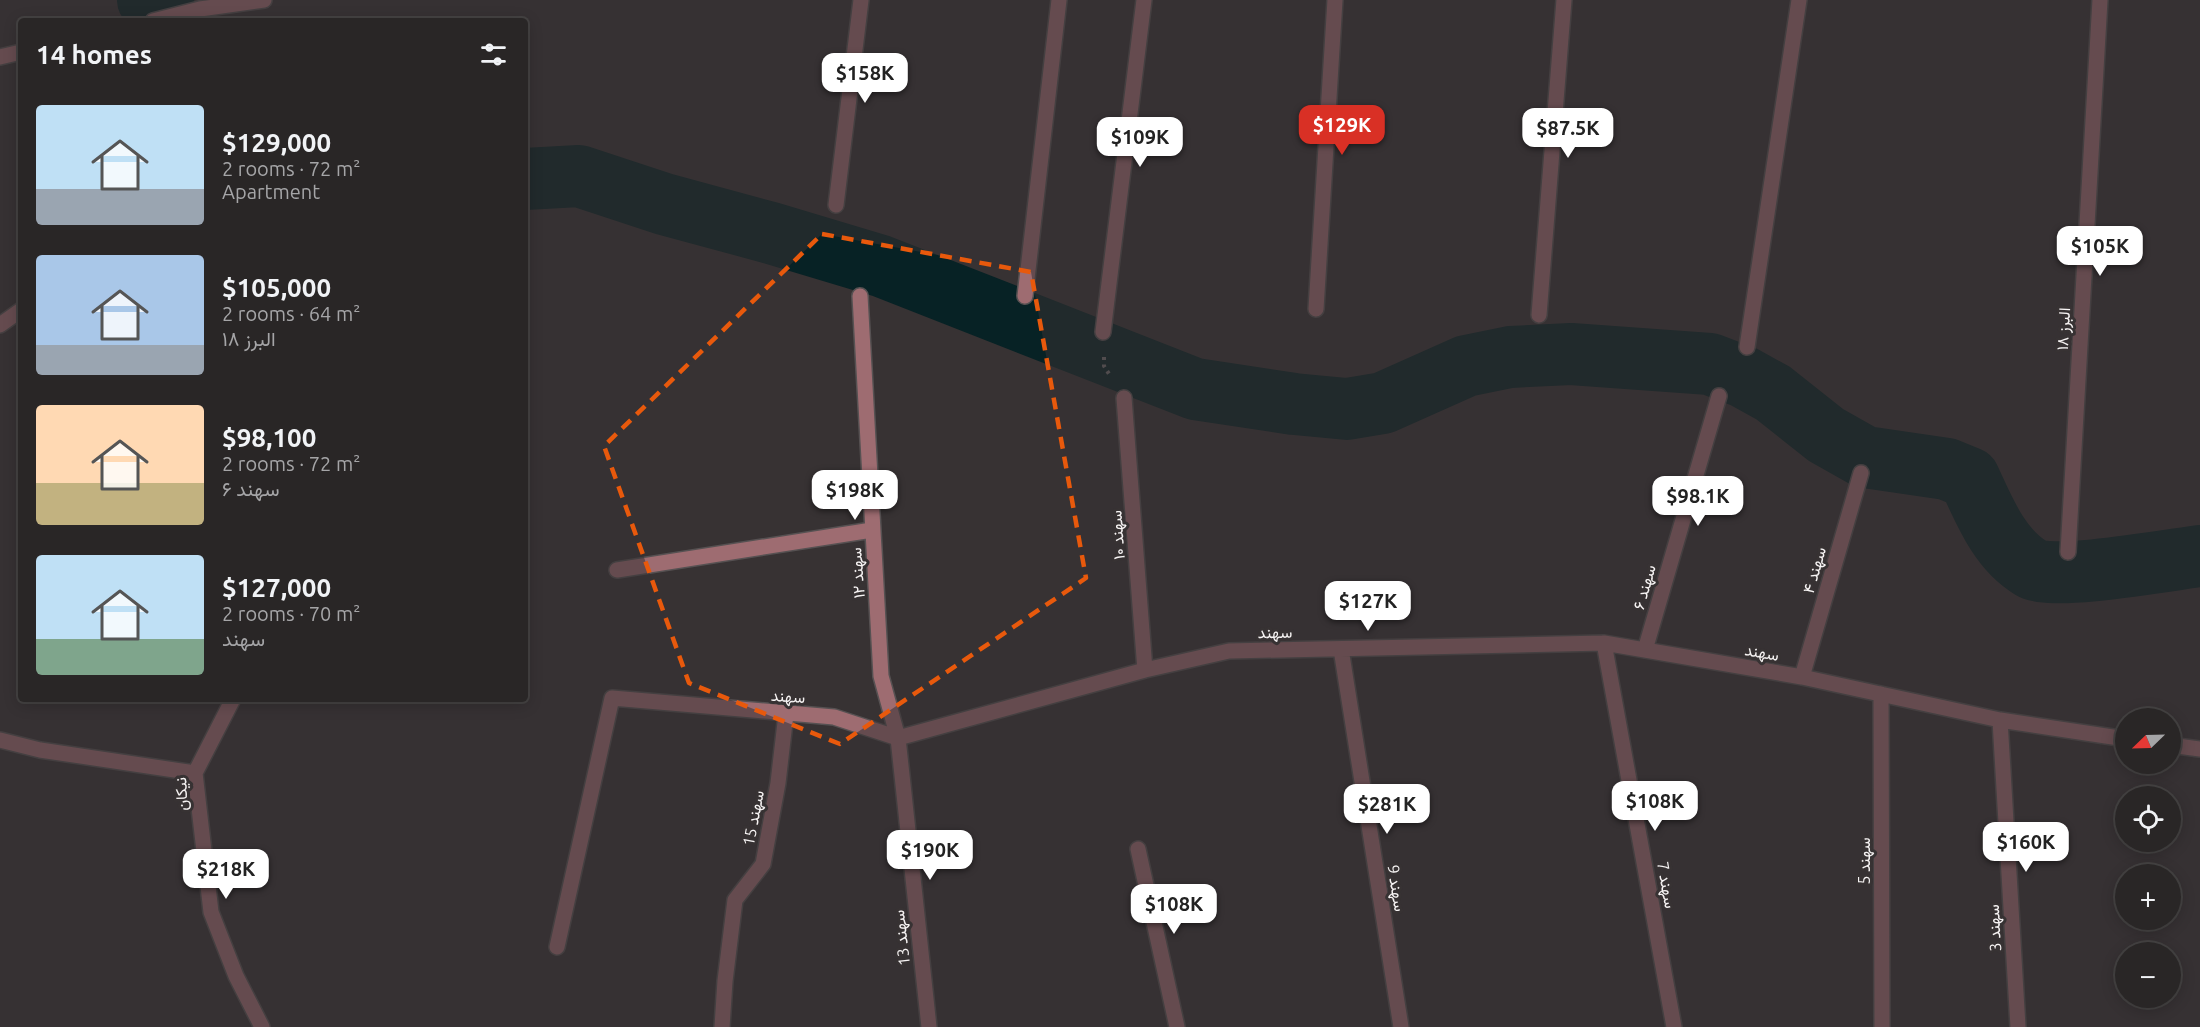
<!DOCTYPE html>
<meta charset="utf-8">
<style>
body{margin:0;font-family:Ubuntu,Vazirmatn,sans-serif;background:#312e2e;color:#f1f3f6;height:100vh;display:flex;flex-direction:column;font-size:22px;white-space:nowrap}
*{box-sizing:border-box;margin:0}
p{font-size:20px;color:#a5a5a7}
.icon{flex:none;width:33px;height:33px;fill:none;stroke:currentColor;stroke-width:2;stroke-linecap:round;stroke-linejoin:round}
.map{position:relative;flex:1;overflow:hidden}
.drawer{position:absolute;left:18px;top:18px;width:510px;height:684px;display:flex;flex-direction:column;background:#292626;border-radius:6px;box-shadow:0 3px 15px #0003,0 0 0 2px #454343}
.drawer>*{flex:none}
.needle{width:39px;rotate:247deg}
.fabs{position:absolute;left:2115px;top:708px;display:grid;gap:12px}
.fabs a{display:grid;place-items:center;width:66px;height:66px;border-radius:50%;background:#292626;box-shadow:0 3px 15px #0003,0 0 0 2px #454343;font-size:30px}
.price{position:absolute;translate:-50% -51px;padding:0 14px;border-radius:12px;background:#fff;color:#222;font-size:20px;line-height:39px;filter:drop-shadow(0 2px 3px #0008)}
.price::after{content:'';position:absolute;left:50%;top:36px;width:18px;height:14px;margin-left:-9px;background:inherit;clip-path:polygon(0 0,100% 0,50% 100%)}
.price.on{background:#d93025;color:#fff}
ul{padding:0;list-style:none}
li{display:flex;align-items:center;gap:18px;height:150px;padding:0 18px}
li span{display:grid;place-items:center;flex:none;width:168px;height:120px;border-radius:6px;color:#555}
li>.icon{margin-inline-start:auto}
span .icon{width:72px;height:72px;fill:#fffc;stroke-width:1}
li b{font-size:26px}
h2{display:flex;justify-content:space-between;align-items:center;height:72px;padding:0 18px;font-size:26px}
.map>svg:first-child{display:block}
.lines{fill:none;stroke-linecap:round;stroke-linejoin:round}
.river{stroke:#072225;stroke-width:62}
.minor-casing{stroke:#565152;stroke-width:18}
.path{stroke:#726e6f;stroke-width:4;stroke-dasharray:3 4.5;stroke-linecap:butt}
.minor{stroke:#9e6c71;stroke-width:15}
.marked{fill:none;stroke:#e8590c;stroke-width:4.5;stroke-dasharray:12 8;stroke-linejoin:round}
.labels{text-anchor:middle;stroke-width:6;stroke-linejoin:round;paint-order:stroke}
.street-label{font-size:16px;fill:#f7f4f4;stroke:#373233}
</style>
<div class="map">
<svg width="2200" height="1027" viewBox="0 0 2200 1027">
<rect width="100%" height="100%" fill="#373233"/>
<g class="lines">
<path class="river" d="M148 0 171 21
M525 179 579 176 664 204 771 233 881 266 1195 389 1294 404 1347 409 1383 403 1466 366 1510 357 1571 354 1710 364 1744 377 1773 393 1826 435 1865 457 1947 469 1969 478C1984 510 1999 549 2031 568 2052 581 2169 560 2200 556"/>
<defs>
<path id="minor" d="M153 21 200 9 264 0
M0 57 21 52
M836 205 861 0
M860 296 881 676 898 738 929 1027
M1025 296 1059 0
M1316 309 1335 0
M1539 315 1564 0
M0 325 21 310
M1103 332 1144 0
M1747 347 1799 0
M1124 398 1145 670
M2068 552 2100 0
M617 570 872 530
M1604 643 1674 1027
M1341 649 1401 1027
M1645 650 1719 396
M1802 677 1861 473
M1881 694 1882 1027
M233 699 195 773 211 912 236 976 262 1027
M2000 720 2018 1027
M0 740 40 750 195 773
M2170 745 2200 749
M1138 849 1177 1027
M557 947 612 698 834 717 898 738 1145 670 1229 651 1604 643 1802 677 2000 720 2126 739
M722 1027 725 981 735 900 763 864 778 783 786 714"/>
</defs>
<use href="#minor" class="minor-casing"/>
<path class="path" d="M1104 357V366L1111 377"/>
<use href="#minor" class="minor"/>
</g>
<path d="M0 0H2200V1027H0ZM822 234 1031 272 1086 578 840 744 689 683 604 446Z" fill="#373233" fill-opacity=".55" fill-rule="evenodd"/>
<path class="marked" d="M822 234 1031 272 1086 578 840 744 689 683 604 446Z"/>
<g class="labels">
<g class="street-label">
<text transform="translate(2063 329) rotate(-87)" y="6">البرز ۱۸</text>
<text transform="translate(1117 535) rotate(-94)" y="6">سهند ۱۰</text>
<text transform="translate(1814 570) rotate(-74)" y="6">سهند ۴</text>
<text transform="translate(857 573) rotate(-94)" y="6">سهند ۱۲</text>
<text transform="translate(1644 587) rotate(-74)" y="6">سهند ۶</text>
<text transform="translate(1275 632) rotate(-1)" y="6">سهند</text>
<text transform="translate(1762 652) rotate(10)" y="6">سهند</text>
<text transform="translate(788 696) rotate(4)" y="6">سهند</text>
<text transform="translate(181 794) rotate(-93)" y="6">نیکان</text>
<text transform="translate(753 818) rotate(-79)" y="6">سهند 15</text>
<text transform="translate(1864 861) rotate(-90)" y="6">سهند 5</text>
<text transform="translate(1667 885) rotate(80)" y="6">سهند 7</text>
<text transform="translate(1397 888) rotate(81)" y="6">سهند 9</text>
<text transform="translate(1994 928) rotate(-93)" y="6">سهند 3</text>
<text transform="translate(901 938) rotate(-96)" y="6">سهند 13</text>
</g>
</g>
</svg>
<div class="fabs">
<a><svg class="needle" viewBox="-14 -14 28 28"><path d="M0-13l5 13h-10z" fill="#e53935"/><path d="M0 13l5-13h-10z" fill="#a5a5a7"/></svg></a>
<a><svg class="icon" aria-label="locate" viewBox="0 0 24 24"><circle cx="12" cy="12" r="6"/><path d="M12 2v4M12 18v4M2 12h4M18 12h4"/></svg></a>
<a>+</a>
<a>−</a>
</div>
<b class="price" style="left:865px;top:104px">$158K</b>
<b class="price on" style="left:1342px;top:156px">$129K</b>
<b class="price" style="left:1568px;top:159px">$87.5K</b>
<b class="price" style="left:1140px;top:168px">$109K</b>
<b class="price" style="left:2100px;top:277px">$105K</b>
<b class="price" style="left:855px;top:521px">$198K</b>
<b class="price" style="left:1698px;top:527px">$98.1K</b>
<b class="price" style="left:1368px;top:632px">$127K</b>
<b class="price" style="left:1655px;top:832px">$108K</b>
<b class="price" style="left:1387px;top:835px">$281K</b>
<b class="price" style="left:2026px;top:873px">$160K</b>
<b class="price" style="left:930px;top:881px">$190K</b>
<b class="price" style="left:226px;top:900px">$218K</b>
<b class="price" style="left:1174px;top:935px">$108K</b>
<section class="drawer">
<h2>14 homes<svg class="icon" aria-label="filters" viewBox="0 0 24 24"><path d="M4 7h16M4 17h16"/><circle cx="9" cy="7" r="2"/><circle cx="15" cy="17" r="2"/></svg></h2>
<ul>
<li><span style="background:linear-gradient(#bfe0f5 70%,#9aa5b1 0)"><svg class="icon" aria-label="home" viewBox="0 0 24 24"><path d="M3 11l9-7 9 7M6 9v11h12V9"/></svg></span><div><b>$129,000</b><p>2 rooms · 72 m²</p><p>Apartment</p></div></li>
<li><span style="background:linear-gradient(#a9c7e8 75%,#9aa5b1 0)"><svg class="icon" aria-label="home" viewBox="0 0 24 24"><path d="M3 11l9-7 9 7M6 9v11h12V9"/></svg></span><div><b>$105,000</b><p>2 rooms · 64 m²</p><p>البرز ۱۸</p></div></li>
<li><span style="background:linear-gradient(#ffd9b3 65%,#c2b280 0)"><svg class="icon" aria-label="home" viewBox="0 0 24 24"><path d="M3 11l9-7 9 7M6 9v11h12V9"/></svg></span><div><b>$98,100</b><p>2 rooms · 72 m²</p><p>سهند ۶</p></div></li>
<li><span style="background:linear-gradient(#bfe0f5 70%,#7fa58c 0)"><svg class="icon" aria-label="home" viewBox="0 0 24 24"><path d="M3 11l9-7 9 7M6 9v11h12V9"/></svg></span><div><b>$127,000</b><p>2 rooms · 70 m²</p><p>سهند</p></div></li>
</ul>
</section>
</div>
